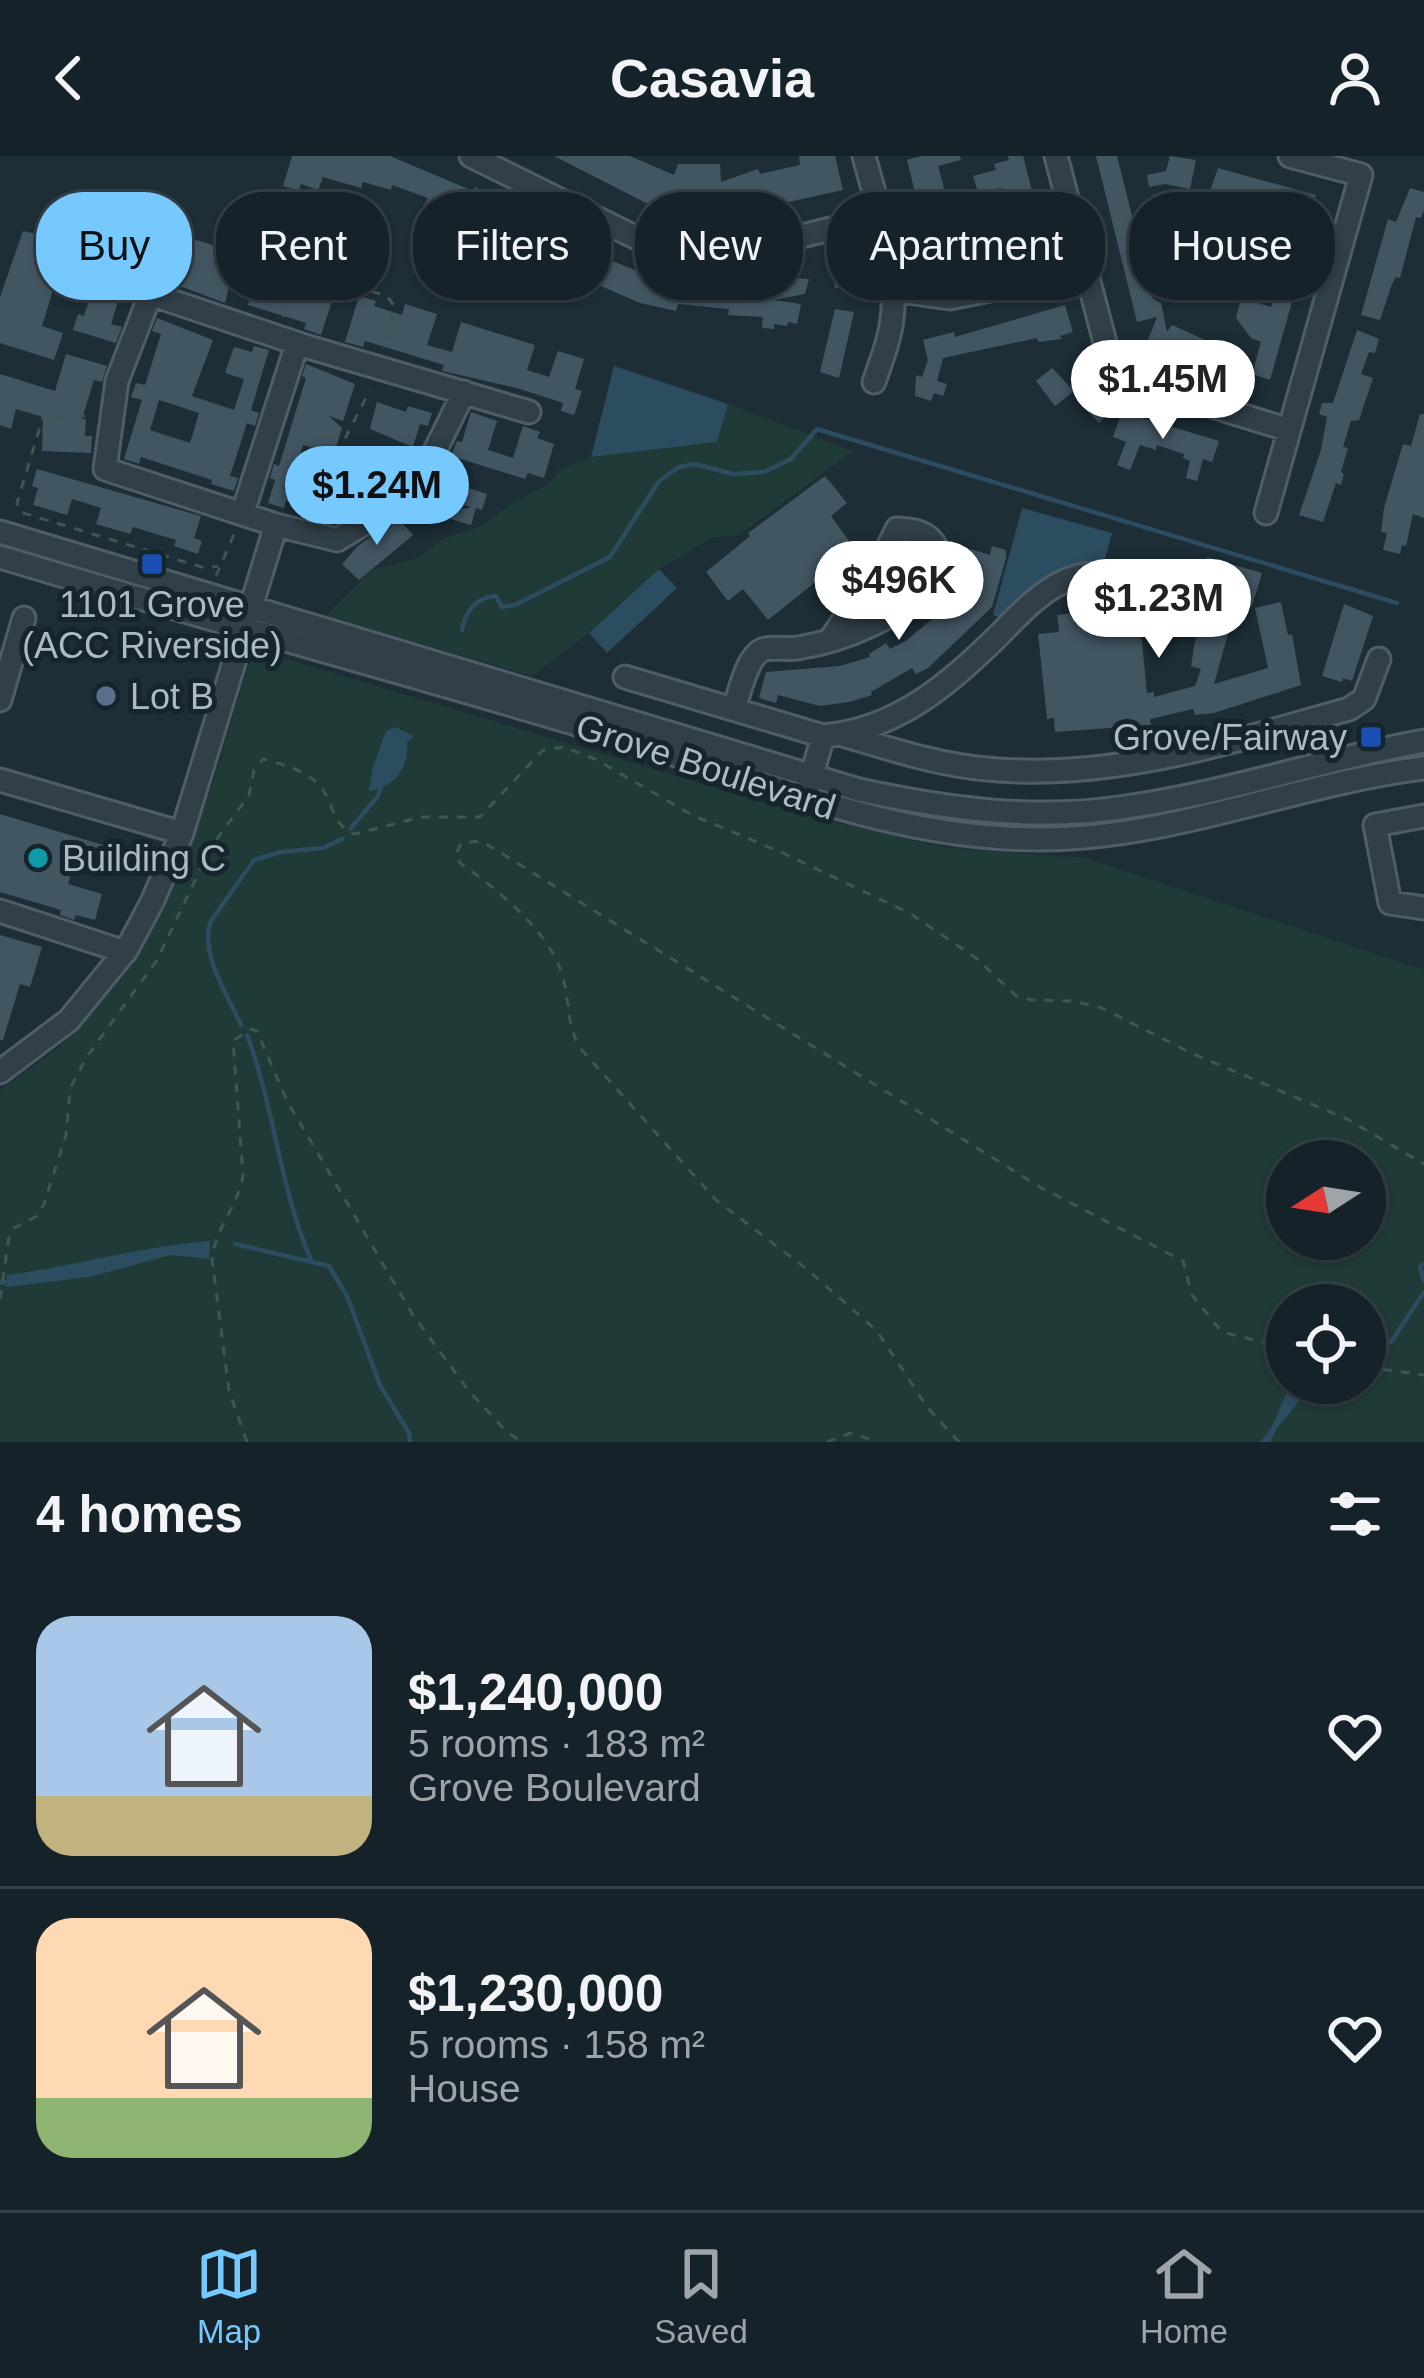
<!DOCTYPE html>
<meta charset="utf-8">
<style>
body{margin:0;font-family:Helvetica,sans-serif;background:#232f35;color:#f1f3f6;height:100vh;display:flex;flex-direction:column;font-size:45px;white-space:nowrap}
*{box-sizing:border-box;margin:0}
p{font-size:39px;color:#9ea4a8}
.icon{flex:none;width:66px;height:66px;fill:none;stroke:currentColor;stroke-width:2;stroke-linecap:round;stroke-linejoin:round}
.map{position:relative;height:1286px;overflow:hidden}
.side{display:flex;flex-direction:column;background:#162229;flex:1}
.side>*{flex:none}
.top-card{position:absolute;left:36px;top:36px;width:1353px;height:108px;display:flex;gap:24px}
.needle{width:78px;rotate:258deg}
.fabs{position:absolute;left:1266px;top:984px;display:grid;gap:24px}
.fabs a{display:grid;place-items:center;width:120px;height:120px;border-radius:50%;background:#162229;box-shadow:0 3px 9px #0004,0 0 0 3px #353f46;font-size:60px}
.price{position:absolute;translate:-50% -102px;padding:0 27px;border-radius:42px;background:#fff;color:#222;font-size:39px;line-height:78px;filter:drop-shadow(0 3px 6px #0008)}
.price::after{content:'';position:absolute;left:50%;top:72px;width:36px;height:27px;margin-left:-18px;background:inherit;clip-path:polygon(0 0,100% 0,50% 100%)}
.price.active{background:#75c9ff;color:#111}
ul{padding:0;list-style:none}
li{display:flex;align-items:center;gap:36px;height:300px;padding:0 36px}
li+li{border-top:3px solid #353f46}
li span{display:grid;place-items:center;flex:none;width:336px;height:240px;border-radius:36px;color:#555}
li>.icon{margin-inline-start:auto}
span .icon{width:144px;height:144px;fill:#fffc;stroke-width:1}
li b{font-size:51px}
h2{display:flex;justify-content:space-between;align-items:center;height:144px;padding:0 36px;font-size:51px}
.tag{padding:0 42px;border-radius:48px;background:#162229;box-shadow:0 3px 9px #0004,0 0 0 3px #353f46;font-size:42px;line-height:108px}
.tag.active{background:#75c9ff;color:#111}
header{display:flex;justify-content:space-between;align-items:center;height:156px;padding:0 36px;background:#162229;font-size:54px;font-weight:700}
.tabs{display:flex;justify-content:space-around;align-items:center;height:168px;border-top:3px solid #353f46;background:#162229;font-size:33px;color:#9ea4a8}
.tabs a{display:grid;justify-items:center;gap:6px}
.tabs .active{color:#75c9ff}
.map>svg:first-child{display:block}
.green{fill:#203a37;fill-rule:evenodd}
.water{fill:#2c4c5f}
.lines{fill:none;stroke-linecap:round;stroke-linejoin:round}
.stream{stroke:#2c4c5f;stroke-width:4.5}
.building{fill:#425662;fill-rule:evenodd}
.minor-casing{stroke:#4e5d66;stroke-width:27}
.path{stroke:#3e5754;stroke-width:3;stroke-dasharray:9 9;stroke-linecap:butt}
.minor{stroke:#313f48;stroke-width:21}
.transit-dot{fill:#1a4fb4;stroke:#16242c;stroke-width:4.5}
.service-dot{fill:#5c6f8a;stroke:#16242c;stroke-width:4.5}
.culture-dot{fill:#0f9aa8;stroke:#16242c;stroke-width:4.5}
.labels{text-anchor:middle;stroke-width:10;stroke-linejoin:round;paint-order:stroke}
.poi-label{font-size:36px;fill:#aabbc5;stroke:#16242c;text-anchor:start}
.street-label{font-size:36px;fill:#aabbc5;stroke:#16242c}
</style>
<header><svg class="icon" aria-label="back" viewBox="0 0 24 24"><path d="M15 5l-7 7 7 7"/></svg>Casavia<svg class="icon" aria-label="person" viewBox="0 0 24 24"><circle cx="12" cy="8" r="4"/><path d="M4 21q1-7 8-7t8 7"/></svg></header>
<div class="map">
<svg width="1424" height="1286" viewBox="0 0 1424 1286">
<rect width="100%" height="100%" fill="#1d2e37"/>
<path class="green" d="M728 248 853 295 739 379 712 382 659 413 589 477 532 520 325 460 372 414 418 402 443 383 482 370 508 350 549 328 558 315 591 301 717 286Z
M253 493 820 663 948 692 1086 702 1424 814V1286H0V934L58 892 122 820 157 765 212 629ZM1287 1005H1365V1083H1287ZM1287 1149H1365V1227H1287Z"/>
<path class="water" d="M614 210 728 248 717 286 591 301Z
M1022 352 1112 377 1104 406C1057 412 1034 425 1003 462L993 459Z
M659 413 677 432 607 497 589 477Z
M395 571 414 580 407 586C409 612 395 631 369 635L373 611 386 575Z
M210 1085 209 1103 170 1099 90 1121 6 1131 7 1119C75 1110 142 1090 210 1085Z
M1305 1227C1304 1250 1277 1263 1271 1286H1260C1281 1263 1277 1249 1293 1228Z"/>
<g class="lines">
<path class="stream" d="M462 474C466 454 475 442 496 440L502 451 515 449 610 401 659 325 679 311 695 308 733 318 764 316 791 303 817 273 1397 447
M351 672 378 640 381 629
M241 869C228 840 199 797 211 765L254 704 280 696 323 692 342 683
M247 879C275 953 280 1035 312 1106
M235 1088 329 1110 347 1140 380 1229 409 1277 410 1286
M1424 1108 1420 1111 1424 1125
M0 1127 13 1125
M1365 1193 1391 1186 1424 1136"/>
</g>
<path class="building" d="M292 0H390L473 35 475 31 493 40 490 46 548 68 584 89 583 93 664 126 695 133V129L765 133 766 121 809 123 805 138 773 144 801 148 797 168 788 166 787 170 774 168V173L762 172 763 161 728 159 729 153 678 148 676 155 640 147 587 124 590 116 543 92 533 113 514 104 511 109 475 88 484 71 449 53 446 62 423 51 428 42 392 29 391 34 363 26 361 32 323 21 318 34 301 28 299 35 283 30Z
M554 0H630L674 19 678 8H720L721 26 758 13 760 18 800 9 799 0H835L843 34 748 55 745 44 722 49 721 61H702L703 55 670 54 646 47Z
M921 0H960L961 4 938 10 965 110 949 113 948 106 936 108 932 101 926 64 922 65 907 4Z
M1008 0H1023L1033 39 1037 38 1047 87 1042 88 1043 94 1004 104 1003 98 995 100 990 71 1009 68 1001 32 978 36 973 20 996 14 994 8 1009 4Z
M1096 0H1117L1153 143 1161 147 1167 176 1172 169 1232 196 1225 219 1146 189 1157 161 1137 166Z
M1170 0 1196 4 1190 33 1165 28 1149 31 1147 19 1166 15Z
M1218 12 1316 39 1310 58 1286 52 1283 62 1264 57 1263 63 1245 59 1249 43 1223 34 1220 42 1209 38Z
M1410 32 1424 36V54L1421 62 1416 61 1400 122 1396 121 1392 128 1380 164 1361 159 1388 63 1396 66Z
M116 59 142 68 133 97 156 105 165 74 237 97 225 147 161 123 145 128 147 120 108 108 102 126 59 114 42 170 63 177 54 204 0 187V141L23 75 72 86 77 69 83 71 85 62 113 69Z
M1284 82 1308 89 1270 224 1252 218 1261 186 1251 182 1236 162 1241 142 1271 151 1287 103 1279 101Z
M850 102 855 129 835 132 831 106Z
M262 103 294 114 291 125 317 133 319 127 336 132 321 179 304 173 306 167 248 149Z
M94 130 120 139 111 168 122 171 116 187 73 174 78 158 84 160Z
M359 140 376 145 374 150 402 159 405 148 437 158 427 189 452 196 461 166 535 189 527 214 549 221 558 195 584 203 575 233 582 235 574 259 561 255 563 247 517 232 442 215 444 209 365 185 363 191 345 186Z
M1065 149 1073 176 1060 180 1062 183 1038 186 1037 182 943 202 937 225 947 228 943 240 934 237 931 245 915 240 916 219 922 221 928 204 923 184 954 176 955 181Z
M835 153 854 156 839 222 820 216Z
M157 162 213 184 192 240 234 254 244 223 225 217 234 191 252 196 254 190 269 194 251 254 259 257 255 270 247 267 230 320 238 322 234 335 211 328 212 324 141 301 139 308 124 303 142 244 131 241 136 227 145 229 161 178 152 175ZM159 244 199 257 190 287 150 274Z
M1357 174 1379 183 1375 197 1369 196 1361 218 1373 222 1359 264 1351 265 1343 291 1348 292 1341 316 1344 318 1341 329 1336 327 1323 366 1299 359 1321 294 1327 261 1319 258 1322 247H1333Z
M66 198 107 210 102 226 94 224 82 263H86L85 280H92L91 297 42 295 43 261 16 253 11 273 0 269V218L55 235Z
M306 208 355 228 343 265 329 260 342 272 334 298 303 289 294 319 324 328 315 355 286 345 284 352 268 347 275 324 270 322 274 308 279 310 306 222 302 220Z
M1052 212 1074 235 1055 250 1036 225Z
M1094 231 1114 252 1099 267 1078 246Z
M377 246 406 256 408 250 432 257 428 270 420 268 413 291 370 273Z
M471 256 497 265 488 294 513 302 523 270 540 276 537 282 554 288 544 322 528 317 525 323 451 300 457 285 462 286Z
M1122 256 1219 285 1212 306 1203 303 1197 325 1186 322 1190 305 1183 302 1184 298 1157 289 1156 294 1140 289 1130 314 1117 309 1126 286 1113 281Z
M1420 258H1424V362L1413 358 1406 390 1402 389 1400 398 1383 394 1387 377 1381 376 1384 352 1403 288 1411 290Z
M363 296 392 327 379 338 374 332 350 354 332 334 355 312 351 308Z
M37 313 201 360 194 382 202 385 198 398 174 390 176 384 133 371 130 378 96 368 101 352 79 345 72 343 67 359 33 349 38 332 32 330Z
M825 320 847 347 831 360 849 385 836 395 843 404 768 464 743 433 728 445 706 416 750 380 748 377Z
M441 323 487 338 482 354 476 352 471 369 436 359 471 351 435 341Z
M397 361 413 379 359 424 342 408 358 390Z
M992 390 1006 394V402L992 451 928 512 916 518 912 512 871 536 872 539 849 546 820 550 778 539 776 547 759 542 766 516 840 510 870 501 869 498 886 487 890 493 907 484 937 459 929 452 946 432 956 440 970 393 990 399Z
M1207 401 1262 417 1252 450 1237 445 1214 528 1268 512 1255 452 1281 446 1288 479 1292 478 1301 529 1214 557 1195 559 1193 553 1150 563 1151 569 1055 576 1054 562 1047 563 1038 478 1059 476 1057 459 1117 452 1119 469 1140 466 1147 537 1154 536V541L1195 530 1201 513 1191 510 1195 485 1213 437 1197 433Z
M1344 448 1373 460 1352 525 1343 522 1342 526 1322 520Z
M0 658 113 692 106 715 74 706 68 728 102 738 95 764 76 759 74 764 60 759 61 754 0 736Z
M0 779 42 791 30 831 20 828 3 884H0Z"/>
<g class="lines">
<defs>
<path id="minor" d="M471 0 649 88C726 107 804 78 879 61
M864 0C878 54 901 114 891 170 888 189 880 208 874 226
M1056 0 1107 194C1118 211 1127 220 1144 229L1289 274
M893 134 950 142 1085 115
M243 356 297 188
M1266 357 1361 19 1290 0
M276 369 337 384 370 364 421 323 464 236
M0 376 859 634C947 653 1036 665 1126 651 1226 637 1324 603 1424 585
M0 401C206 463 414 519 620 581 759 623 892 684 1041 683 1173 683 1294 628 1424 612
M625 521 823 580
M0 544 24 462
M734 552C740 537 746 502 762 494 771 490 788 494 798 492 841 485 913 459 932 418 936 408 940 401 936 391 928 375 913 374 897 373L873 421 832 481
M843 579C890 593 938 609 987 613 1111 625 1231 586 1349 553L1364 543 1379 503
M0 624 182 677
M809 629 823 580C897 574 951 527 1002 476 1022 455 1046 430 1075 421 1106 412 1137 426 1164 438
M1424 660 1375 669 1390 747 1424 752
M0 755 125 796
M0 916 69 864 127 793 152 746 182 677 276 369 105 313 117 225 147 147 156 140 308 191 529 256"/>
</defs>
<use href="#minor" class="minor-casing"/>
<path class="path" d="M283 161 298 114 387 140 395 151 383 192
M85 260 43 261 17 347 20 356 205 412 218 410
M342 357 331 356 324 336 334 304 370 234
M216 420 235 376
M0 1143 9 1081 14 1072 37 1060 44 1048 66 979 70 933 86 902 157 804 211 691 249 639 254 614 263 603C281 608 302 613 316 626 334 641 330 670 355 678L421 661H480L543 594 564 591 595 603 692 659 783 697 911 758 976 802 1015 839 1031 844 1073 845 1102 852 1191 897 1347 963 1424 1008
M1365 1211 1424 1219
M247 1286 229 1235 212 1103C215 1072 238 1050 243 1020L233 885 250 873 257 875 287 945 413 1159 468 1234 507 1276 522 1286
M827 1286 851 1277 878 1286
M959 1286 927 1251 877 1175 808 1114 716 1044 580 892C566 868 570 844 562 818 548 774 497 733 460 707L456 699 461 687 480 685 493 692 1040 1031 1183 1105 1192 1139 1222 1176 1287 1192"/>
<use href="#minor" class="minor"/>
</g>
<g class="transit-dot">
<rect x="140" y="396" width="24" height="24" rx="6"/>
<rect x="1359" y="569" width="24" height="24" rx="6"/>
</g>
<circle class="service-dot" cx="106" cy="540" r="12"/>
<circle class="culture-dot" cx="38" cy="702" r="12"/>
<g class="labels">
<g class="poi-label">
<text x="152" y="461" text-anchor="middle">1101 Grove<tspan x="152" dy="41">(ACC Riverside)</tspan></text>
<text x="130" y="553">Lot B</text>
<text x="1347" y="594" text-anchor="end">Grove/Fairway</text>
<text x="62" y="715">Building C</text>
</g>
<g class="street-label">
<text transform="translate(706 610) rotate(18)" y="13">Grove Boulevard</text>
</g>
</g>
</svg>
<div class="fabs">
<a><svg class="needle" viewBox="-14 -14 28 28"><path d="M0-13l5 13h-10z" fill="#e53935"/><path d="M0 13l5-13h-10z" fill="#9ea4a8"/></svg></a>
<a><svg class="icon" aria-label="locate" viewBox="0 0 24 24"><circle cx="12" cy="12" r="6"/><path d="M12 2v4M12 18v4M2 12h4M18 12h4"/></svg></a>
</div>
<b class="price" style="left:1163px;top:286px">$1.45M</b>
<b class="price active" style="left:377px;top:392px">$1.24M</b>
<b class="price" style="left:899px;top:487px">$496K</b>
<b class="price" style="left:1159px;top:505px">$1.23M</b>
<div class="top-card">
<a class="tag active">Buy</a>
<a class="tag">Rent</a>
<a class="tag">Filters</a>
<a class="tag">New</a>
<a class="tag">Apartment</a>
<a class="tag">House</a>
</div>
</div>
<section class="side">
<h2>4 homes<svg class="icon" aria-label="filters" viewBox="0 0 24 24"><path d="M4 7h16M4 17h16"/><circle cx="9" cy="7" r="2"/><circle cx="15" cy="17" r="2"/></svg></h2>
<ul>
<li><span style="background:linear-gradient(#a9c7e8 75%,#c2b280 0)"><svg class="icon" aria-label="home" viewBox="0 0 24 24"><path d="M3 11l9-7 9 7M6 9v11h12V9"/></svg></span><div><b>$1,240,000</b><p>5 rooms · 183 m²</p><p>Grove Boulevard</p></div><svg class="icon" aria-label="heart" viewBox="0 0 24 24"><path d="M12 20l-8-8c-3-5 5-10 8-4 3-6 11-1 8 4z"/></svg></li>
<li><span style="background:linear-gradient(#ffd9b3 75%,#8fb573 0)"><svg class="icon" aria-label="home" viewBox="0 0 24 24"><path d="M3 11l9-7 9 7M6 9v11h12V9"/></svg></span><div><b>$1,230,000</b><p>5 rooms · 158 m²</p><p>House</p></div><svg class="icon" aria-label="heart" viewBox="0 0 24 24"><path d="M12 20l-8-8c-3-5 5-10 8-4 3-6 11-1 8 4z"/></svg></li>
</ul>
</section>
<nav class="tabs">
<a class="active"><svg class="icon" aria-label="map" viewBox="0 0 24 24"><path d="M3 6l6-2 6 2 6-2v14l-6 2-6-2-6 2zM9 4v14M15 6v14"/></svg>Map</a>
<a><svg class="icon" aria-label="saved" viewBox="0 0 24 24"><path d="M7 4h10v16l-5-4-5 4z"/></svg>Saved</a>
<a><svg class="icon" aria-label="home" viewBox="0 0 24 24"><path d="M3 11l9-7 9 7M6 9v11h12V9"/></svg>Home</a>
</nav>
